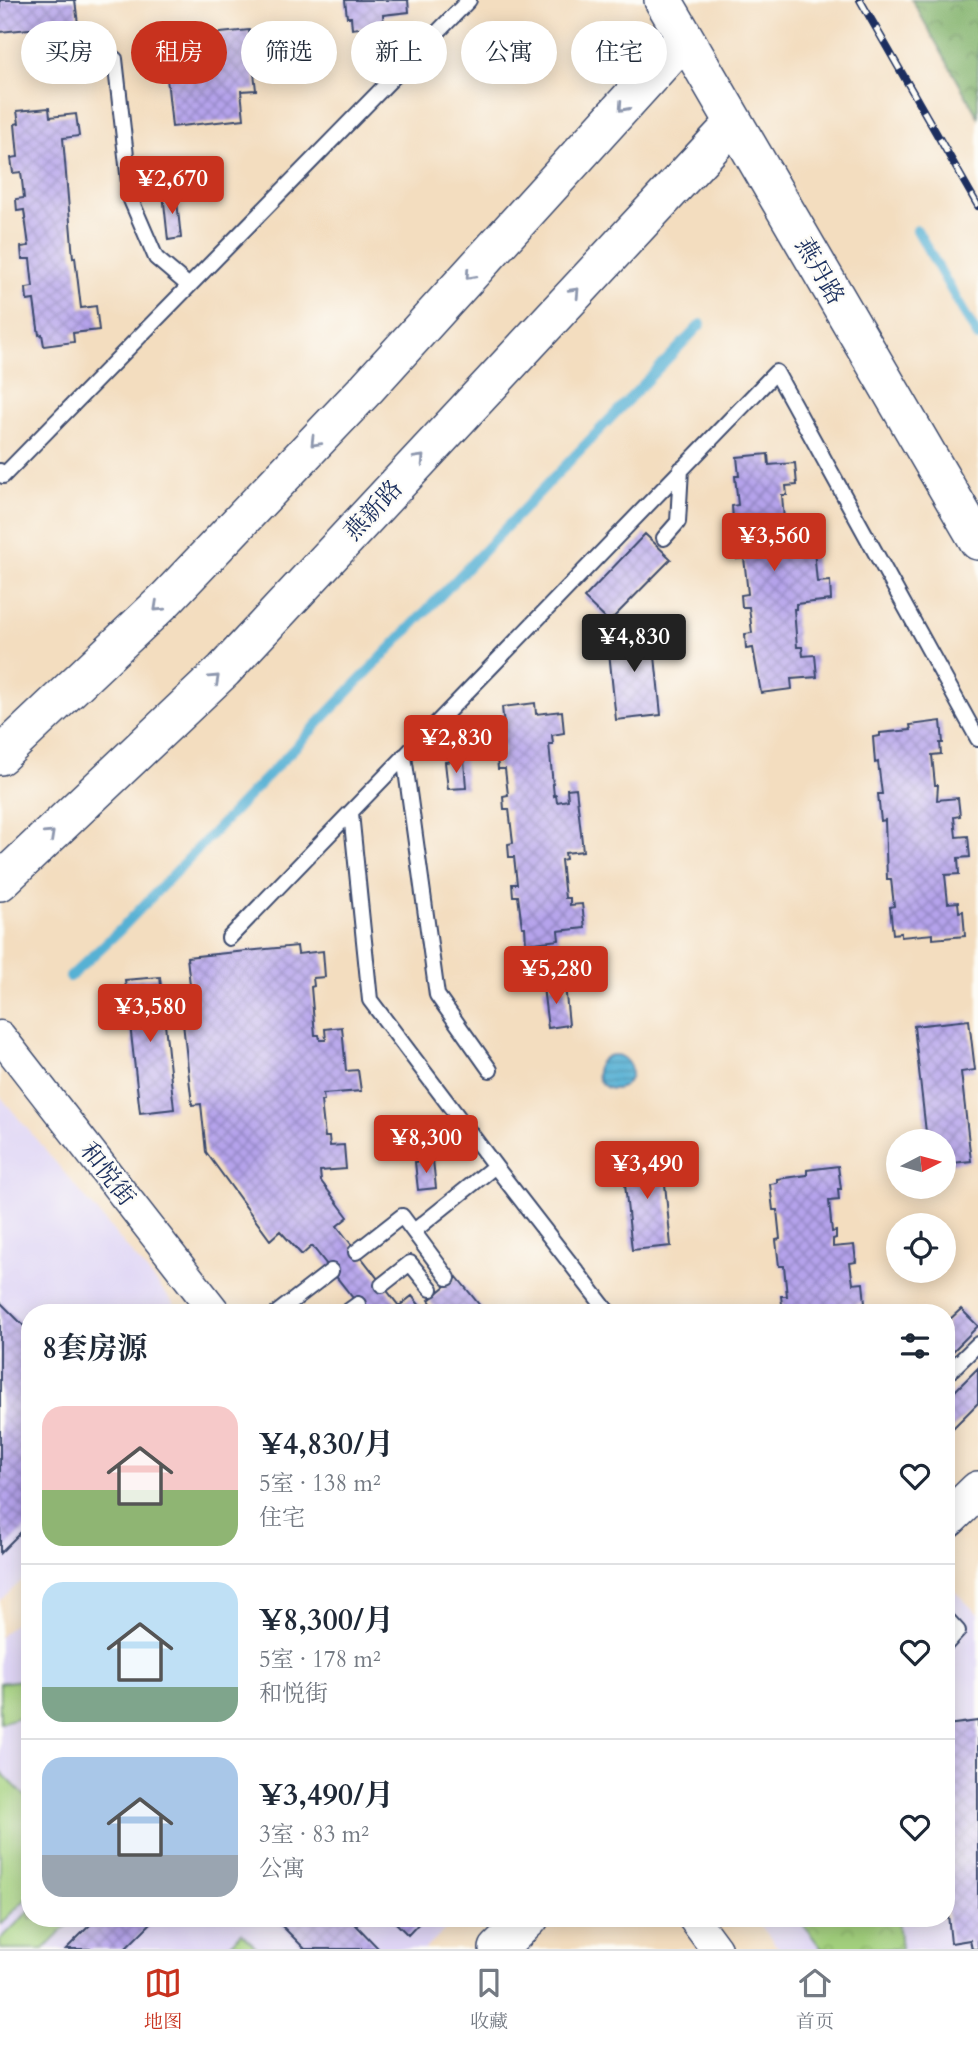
<!DOCTYPE html>
<html lang="zh">
<meta charset="utf-8">
<style>
body{margin:0;font-family:Cardo,"Noto Serif SC",serif;background:#f2f2f3;color:#1f2937;height:100vh;display:flex;flex-direction:column;font-size:26px;white-space:nowrap}
*{box-sizing:border-box;margin:0}
p{font-size:23px;color:#747a83}
.icon{flex:none;width:38px;height:38px;fill:none;stroke:currentColor;stroke-width:2;stroke-linecap:round;stroke-linejoin:round}
.map{position:relative;flex:1;overflow:hidden}
.drawer{position:absolute;left:21px;top:1304px;width:934px;height:623px;display:flex;flex-direction:column;background:#fff;border-radius:28px;box-shadow:0 4px 18px #0003}
.drawer>*{flex:none}
.guide{position:absolute;left:21px;top:21px;width:936px;height:63px;display:flex;gap:14px}
.needle{width:46px;rotate:84deg}
.buttons{position:absolute;left:886px;top:1129px;display:grid;gap:14px}
.buttons a{display:grid;place-items:center;width:70px;height:70px;border-radius:50%;background:#fff;box-shadow:0 4px 18px #0003;font-size:35px}
.price{position:absolute;translate:-50% -60px;padding:0 16px;border-radius:7px;background:#c8321e;color:#fff;font-size:23px;line-height:46px;filter:drop-shadow(0 2px 4px #0008)}
.price::after{content:'';position:absolute;left:50%;top:42px;width:21px;height:16px;margin-left:-10px;background:inherit;clip-path:polygon(0 0,100% 0,50% 100%)}
.price.selected{background:#222;color:#fff}
ul{padding:0;list-style:none}
li{display:flex;align-items:center;gap:21px;height:175px;padding:0 21px}
li+li{border-top:2px solid #e0e1e3}
li span{display:grid;place-items:center;flex:none;width:196px;height:140px;border-radius:21px;color:#555}
li>.icon{margin-inline-start:auto}
span .icon{width:84px;height:84px;fill:#fffc;stroke-width:1}
li b{font-size:30px}
h2{display:flex;justify-content:space-between;align-items:center;height:84px;padding:0 21px;font-size:30px}
.tag{padding:0 24px;border-radius:32px;background:#fff;box-shadow:0 4px 18px #0003;font-size:24px;line-height:63px}
.tag.selected{background:#c8321e;color:#fff}
.menu{display:flex;justify-content:space-around;align-items:center;height:98px;border-top:2px solid #e0e1e3;background:#fff;font-size:19px;color:#747a83}
.menu a{display:grid;justify-items:center;gap:4px}
.menu .selected{color:#c8321e}
.map>svg:first-child{display:block}
.built{fill:#dfd5f5}
.grass{fill:url(#grass-tufts);stroke:#5f806e;stroke-width:2}
.forest{fill:url(#forest-crowns);stroke:#4e7065;stroke-width:2}
.park{fill:url(#park-crowns);stroke:#5f806e;stroke-width:2}
.pitch{fill:#a3d07d;stroke:#5f806e;stroke-width:2}
.water{fill:url(#water-rules);stroke:#397099;stroke-width:2}
.lines{fill:none;stroke-linecap:round;stroke-linejoin:round}
.stream{stroke:#57b1d4;stroke-width:10}
.building{fill:url(#building-cross-hatch)}
.service-casing{stroke:#3b496d;stroke-width:18}
.minor-casing{stroke:#3b496d;stroke-width:33}
.tertiary-casing{stroke:#3b496d;stroke-width:40}
.service{stroke:#fff;stroke-width:14}
.minor{stroke:#fff;stroke-width:30}
.tertiary{stroke:#fff;stroke-width:37}
.rail-casing{stroke:#1b2f5e;stroke-width:8}
.rail{stroke:#fdfcf7;stroke-width:5;stroke-dasharray:16;stroke-linecap:butt}
.oneway{stroke:#8d97ae}
.labels{text-anchor:middle;stroke-width:5;stroke-linejoin:round;paint-order:stroke}
.street-label{font-size:24px;fill:#1b2f5e;stroke:#fdfcf7}
</style>
<div class="map">
<svg width="978" height="1949" viewBox="0 0 978 1949">
<defs>
<pattern id="grass-tufts" width="24" height="20" patternUnits="userSpaceOnUse" patternTransform="scale(1.75)"><rect width="24" height="20" fill="#a3d07d"/><path d="M3 7l-1-3M5 7V3M7 7l1-3M15 17l-1-3M17 17v-4M19 17l1-3" fill="none" stroke="#8cb36e"/></pattern>
<pattern id="forest-crowns" width="20" height="18" patternUnits="userSpaceOnUse" patternTransform="scale(1.75)"><rect width="20" height="18" fill="#82b26c"/><path d="M2 6a3 3 0 1 1 6 0M12 15a3 3 0 1 1 6 0" fill="none" stroke="#6a915c"/></pattern>
<pattern id="park-crowns" width="20" height="18" patternUnits="userSpaceOnUse" patternTransform="scale(1.75)"><rect width="20" height="18" fill="#a3d07d"/><path d="M2 6a3 3 0 1 1 6 0M12 15a3 3 0 1 1 6 0" fill="none" stroke="#8cb36e"/></pattern>
<pattern id="water-rules" width="6" height="5" patternUnits="userSpaceOnUse" patternTransform="scale(1.75)"><rect width="6" height="5" fill="#57b1d4"/><path d="M0 2.5h6" fill="none" stroke="#4790af"/></pattern>
<pattern id="building-cross-hatch" width="8" height="8" patternUnits="userSpaceOnUse" patternTransform="scale(1.75)"><rect width="8" height="8" fill="#b5a3eb"/><path d="M0 0l8 8M0 8l8-8" fill="none" stroke="#9285c2"/></pattern>
</defs>
<rect width="100%" height="100%" fill="#fdfcf7"/>
<filter id="ink" filterUnits="userSpaceOnUse"><feTurbulence type="fractalNoise" baseFrequency=".0143" numOctaves="2"/><feDisplacementMap in="SourceGraphic" scale="14" xChannelSelector="R" yChannelSelector="G"/><feConvolveMatrix kernelMatrix="1 2 1 2 8 2 1 2 1" color-interpolation-filters="sRGB"/></filter>
<filter id="wash" filterUnits="userSpaceOnUse"><feTurbulence type="fractalNoise" baseFrequency=".00686" numOctaves="4" result="noise"/><feDisplacementMap in="SourceGraphic" scale="28" xChannelSelector="R" yChannelSelector="G"/><feGaussianBlur stdDeviation="1.57" result="paint"/><feColorMatrix in="noise" values="0 0 0 0 0 0 0 0 0 0 0 0 0 0 0 0 0 1.4 0 .05"/><feComposite in="paint" operator="in"/></filter>
<g filter="url(#wash)">
<rect width="100%" height="100%" fill="#f3ddbf"/>
<path class="built" d="M0 1096 181 1312H30V1573L0 1601Z
M947 1584 978 1614V1949H779L755 1918H947Z
M30 1607V1918H457L425 1949H0V1637Z"/>
<path class="grass" d="M242 1933 258 1949H225Z"/>
<path class="forest" d="M912 0H978V117Z"/>
<path class="park" d="M798 1918H898L901 1949H822Z"/>
<path class="pitch" d="M30 1679V1714L0 1723V1683Z
M0 1771 30 1801V1895L0 1924Z
M30 1910V1918H75L44 1949H0V1940Z"/>
<path class="water" d="M597 1072a17 17 0 1 1 34 0a17 17 0 1 1-34 0Z"/>
<g class="lines">
<path class="stream" d="M917 230 978 337
M70 977 120 930 701 324"/>
</g>
<g id="blocks">
<path class="building" d="M0 0H75L78 24 0 32Z
M345 0H408L409 12 383 15 384 25 352 29 351 17H347Z
M249 30 256 90 241 91 244 119 172 127 163 39Z
M49 108 50 117 76 114 79 136 63 138 73 258 75 257 81 308 96 306 99 330 73 333 74 342 44 346 42 334 39 335 34 300 27 301 26 288 33 287 30 259H22L21 247 29 246 24 210 17 211 16 199 24 198 21 172 13 173 11 158 18 157 15 124 19 123 17 111Z
M176 192 181 238 168 240 163 193Z
M768 454 769 465 795 463 797 485 786 486 787 495H782L786 546H789L790 551 801 550 800 540 813 539 817 582 830 581 831 600 796 604V609H794L797 647H802L803 656 815 655 817 677 791 679 792 689 761 693 753 648 746 649 745 634 752 633 749 607H742L741 595 748 594 744 558 737 559 736 544 743 543 740 518 733 519 732 506 738 505 735 476H739L737 457Z
M645 534 671 559 609 622 584 598Z
M652 627 661 715 616 720 607 632Z
M535 703 536 714 562 711 564 733 552 735 553 744H549L554 796 556 795 557 802 568 800 567 789 576 788 583 851 565 853 566 859 561 860 565 898H570V905L582 904 585 928 558 931 559 940 526 944 525 927H522L518 896H513L512 884H517L514 857H509L508 844 513 843 509 809H504L503 796 508 795 505 769H498L497 757H502L503 753 500 726H504L502 707Z
M941 721 943 743H940L941 754 932 755 935 785H938L937 800 958 798 960 816 954 817 956 837 968 836 970 857 958 858 959 874 945 875 948 903 958 902 959 912 963 911 965 936 933 939V934L901 937V933L893 934 890 907 894 906 891 879H887L885 820 881 821 878 794H882L878 762 875 763 873 737 880 736V733L911 730 910 725Z
M464 760 466 788 448 789 445 762Z
M297 946 298 954 323 951 325 977 313 978 314 986 311 987 315 1035H319L320 1040H326L325 1029 342 1027 346 1071 358 1070 361 1091 323 1094 324 1101H321L325 1137H329L330 1146 344 1145 346 1169 320 1171 321 1181 348 1217 337 1226 399 1306 412 1296 425 1312H364L312 1246 302 1255 280 1231 270 1240 206 1152 201 1104 192 1105 182 1014 193 1013 187 957Z
M160 977 174 1109 140 1113 125 980Z
M565 985 569 1025 548 1028 543 987Z
M969 1020 975 1070 961 1072 971 1161 943 1164V1141H927L914 1026Z
M662 1153 671 1246 632 1250 622 1156Z
M433 1160 436 1188 418 1190 415 1162Z
M838 1166 841 1189H838L839 1200 829 1201 832 1232 836 1231V1238L833 1239V1247L854 1245 856 1262 850 1263 853 1284 863 1283 865 1303 855 1304 856 1312H783L781 1296H787L784 1266H779L776 1240 780 1239 777 1210H773L770 1184 777 1183V1179L807 1175V1170Z
M457 1277 485 1312H438L429 1300Z
M0 1302 30 1332V1523L0 1553Z
M961 1309 978 1326 947 1357V1322Z
M978 1368V1403L947 1434V1399Z
M978 1721V1949H972L970 1940 951 1943 947 1905V1725Z
M97 1918H156L125 1949H66Z
M274 1918H363L356 1925 379 1949H305Z
M391 1918H424L408 1935Z"/>
</g>
</g>
<g filter="url(#ink)">
<use href="#blocks" fill-opacity="0" stroke="#3b496d" stroke-width="2"/>
<g class="lines">
<defs>
<path id="service" d="M115 59 131 200 156 258 189 286
M0 471 3 476 469 0
M664 538 678 522 681 469
M404 756 437 995 490 1070
M351 813 370 1000 495 1166
M229 938 776 372 978 739
M414 1231 495 1166 608 1312
M356 1252 402 1216 448 1278
M382 1285 410 1263 431 1289
M278 1312 331 1271
M347 1312 358 1304
M947 1374 978 1344
M947 1619 958 1631 947 1643"/>
<path id="minor" d="M0 1036 215 1312
M693 1918 716 1949"/>
<path id="tertiary" d="M663 0 978 541
M0 756 167 598 367 388 685 38
M0 882 224 670 733 124
M947 1520 978 1490
M498 1949 530 1918"/>
</defs>
<use href="#service" class="service-casing"/>
<use href="#minor" class="minor-casing"/>
<use href="#tertiary" class="tertiary-casing"/>
<use href="#service" class="service"/>
<use href="#minor" class="minor"/>
<use href="#tertiary" class="tertiary"/>
<defs>
<path id="rail" d="M860 0 978 206"/>
</defs>
<use href="#rail" class="rail-casing"/>
<use href="#rail" class="rail"/>
</g>
<defs><path id="oneway-chevron" d="M-2-3.5L2.5 0L-2 3.5" fill="none" stroke-width="1.6" stroke-linecap="round" stroke-linejoin="round" transform="scale(1.75)"/></defs>
<g class="oneway">
<use href="#oneway-chevron" transform="translate(623 107) rotate(132)"/>
<use href="#oneway-chevron" transform="translate(470 275) rotate(132)"/>
<use href="#oneway-chevron" transform="translate(575 292) rotate(-47)"/>
<use href="#oneway-chevron" transform="translate(315 442) rotate(134)"/>
<use href="#oneway-chevron" transform="translate(420 459) rotate(-47)"/>
<use href="#oneway-chevron" transform="translate(158 607) rotate(137)"/>
<use href="#oneway-chevron" transform="translate(215 679) rotate(-43)"/>
<use href="#oneway-chevron" transform="translate(50 835) rotate(-43)"/>
</g>
</g>
<g class="labels">
<g class="street-label">
<text transform="translate(820 271) rotate(60)" y="8">燕丹路</text>
<text transform="translate(373 510) rotate(-47)" y="8">燕新路</text>
<text transform="translate(108 1174) rotate(52)" y="8">和悦街</text>
</g>
</g>
</svg>
<div class="buttons">
<a><svg class="needle" viewBox="-14 -14 28 28"><path d="M0-13l5 13h-10z" fill="#e53935"/><path d="M0 13l5-13h-10z" fill="#747a83"/></svg></a>
<a><svg class="icon" aria-label="locate" viewBox="0 0 24 24"><circle cx="12" cy="12" r="6"/><path d="M12 2v4M12 18v4M2 12h4M18 12h4"/></svg></a>
</div>
<b class="price" style="left:172px;top:216px">¥2,670</b>
<b class="price" style="left:774px;top:573px">¥3,560</b>
<b class="price selected" style="left:634px;top:674px">¥4,830</b>
<b class="price" style="left:456px;top:775px">¥2,830</b>
<b class="price" style="left:556px;top:1006px">¥5,280</b>
<b class="price" style="left:150px;top:1044px">¥3,580</b>
<b class="price" style="left:426px;top:1175px">¥8,300</b>
<b class="price" style="left:647px;top:1201px">¥3,490</b>
<div class="guide">
<a class="tag">买房</a>
<a class="tag selected">租房</a>
<a class="tag">筛选</a>
<a class="tag">新上</a>
<a class="tag">公寓</a>
<a class="tag">住宅</a>
</div>
<section class="drawer">
<h2>8套房源<svg class="icon" aria-label="filters" viewBox="0 0 24 24"><path d="M4 7h16M4 17h16"/><circle cx="9" cy="7" r="2"/><circle cx="15" cy="17" r="2"/></svg></h2>
<ul>
<li><span style="background:linear-gradient(#f6c9c9 60%,#8fb573 0)"><svg class="icon" aria-label="home" viewBox="0 0 24 24"><path d="M3 11l9-7 9 7M6 9v11h12V9"/></svg></span><div><b>¥4,830/月</b><p>5室 · 138 m²</p><p>住宅</p></div><svg class="icon" aria-label="heart" viewBox="0 0 24 24"><path d="M12 20l-8-8c-3-5 5-10 8-4 3-6 11-1 8 4z"/></svg></li>
<li><span style="background:linear-gradient(#bfe0f5 75%,#7fa58c 0)"><svg class="icon" aria-label="home" viewBox="0 0 24 24"><path d="M3 11l9-7 9 7M6 9v11h12V9"/></svg></span><div><b>¥8,300/月</b><p>5室 · 178 m²</p><p>和悦街</p></div><svg class="icon" aria-label="heart" viewBox="0 0 24 24"><path d="M12 20l-8-8c-3-5 5-10 8-4 3-6 11-1 8 4z"/></svg></li>
<li><span style="background:linear-gradient(#a9c7e8 70%,#9aa5b1 0)"><svg class="icon" aria-label="home" viewBox="0 0 24 24"><path d="M3 11l9-7 9 7M6 9v11h12V9"/></svg></span><div><b>¥3,490/月</b><p>3室 · 83 m²</p><p>公寓</p></div><svg class="icon" aria-label="heart" viewBox="0 0 24 24"><path d="M12 20l-8-8c-3-5 5-10 8-4 3-6 11-1 8 4z"/></svg></li>
</ul>
</section>
</div>
<nav class="menu">
<a class="selected"><svg class="icon" aria-label="map" viewBox="0 0 24 24"><path d="M3 6l6-2 6 2 6-2v14l-6 2-6-2-6 2zM9 4v14M15 6v14"/></svg>地图</a>
<a><svg class="icon" aria-label="saved" viewBox="0 0 24 24"><path d="M7 4h10v16l-5-4-5 4z"/></svg>收藏</a>
<a><svg class="icon" aria-label="home" viewBox="0 0 24 24"><path d="M3 11l9-7 9 7M6 9v11h12V9"/></svg>首页</a>
</nav>
